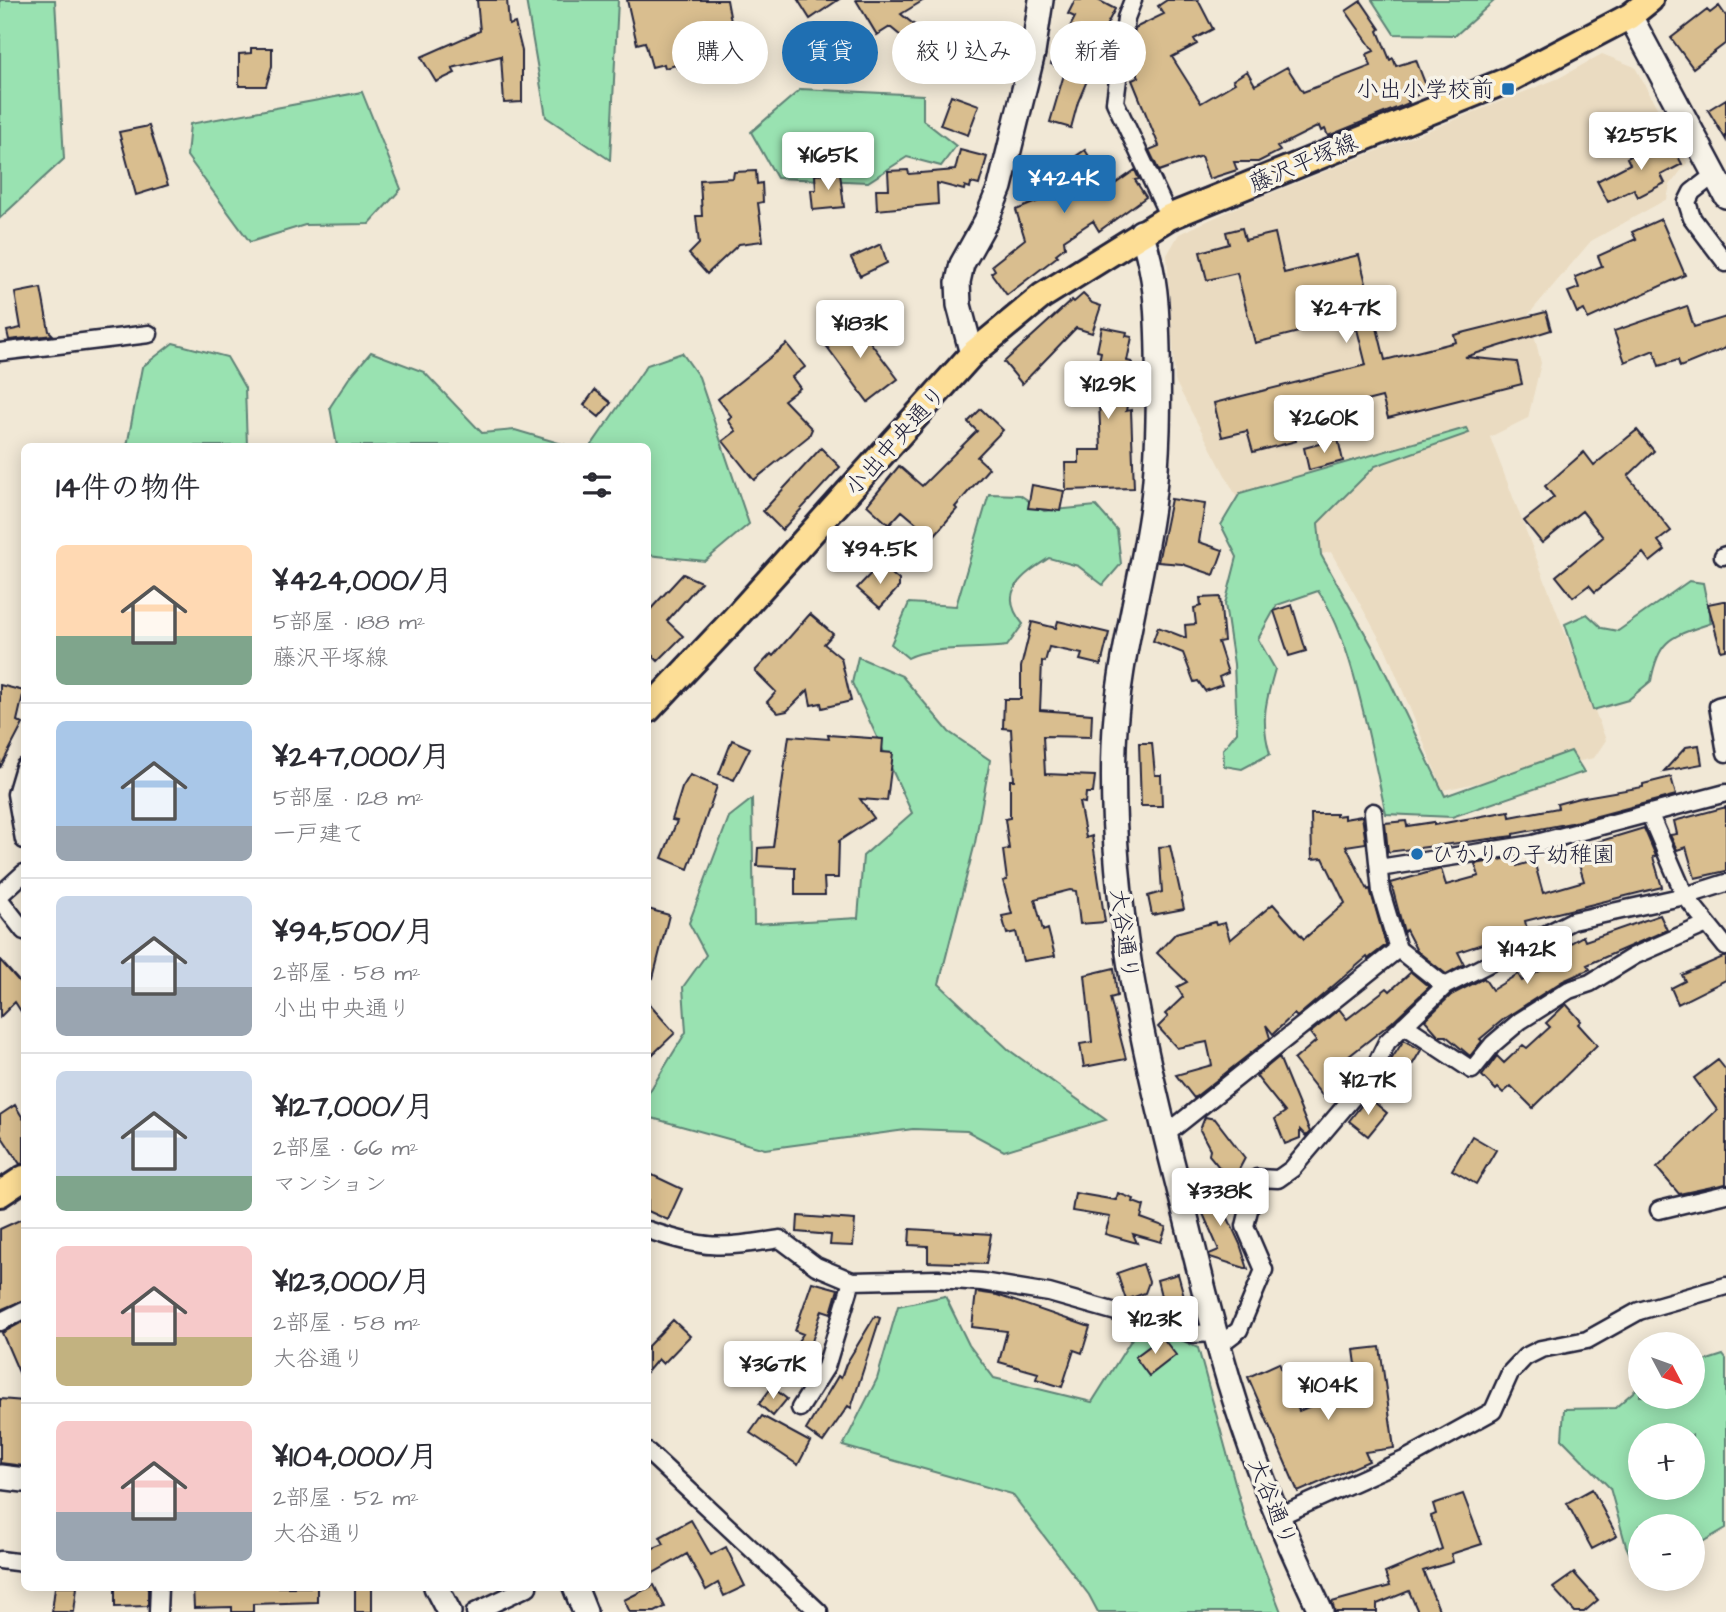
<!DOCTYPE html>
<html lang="ja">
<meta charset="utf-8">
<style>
body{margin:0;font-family:"Architects Daughter","Klee One",sans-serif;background:#f2f2f3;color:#2b2b33;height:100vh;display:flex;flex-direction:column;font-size:26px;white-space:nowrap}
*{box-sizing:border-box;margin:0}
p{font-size:23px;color:#7c7c81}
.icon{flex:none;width:38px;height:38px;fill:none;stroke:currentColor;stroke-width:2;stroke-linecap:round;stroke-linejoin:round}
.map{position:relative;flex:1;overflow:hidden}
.panel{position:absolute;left:21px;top:443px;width:630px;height:1148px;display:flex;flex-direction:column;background:#fff;border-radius:10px;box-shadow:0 4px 18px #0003}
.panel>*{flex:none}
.hud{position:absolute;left:672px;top:21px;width:665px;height:63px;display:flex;gap:14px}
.needle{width:46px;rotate:131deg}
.tools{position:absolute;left:1628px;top:1332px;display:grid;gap:14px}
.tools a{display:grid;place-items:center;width:77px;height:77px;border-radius:50%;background:#fff;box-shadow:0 4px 18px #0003;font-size:35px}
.price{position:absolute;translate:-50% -60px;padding:0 16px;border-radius:7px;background:#fff;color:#222;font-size:23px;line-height:46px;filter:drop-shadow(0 2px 4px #0008)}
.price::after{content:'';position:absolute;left:50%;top:42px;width:21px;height:16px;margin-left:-10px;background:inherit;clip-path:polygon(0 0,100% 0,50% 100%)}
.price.selected{background:#1f6fb2;color:#fff}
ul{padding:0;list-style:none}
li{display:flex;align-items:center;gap:21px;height:175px;padding:0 35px}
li+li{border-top:2px solid #e1e1e2}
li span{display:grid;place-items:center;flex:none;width:196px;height:140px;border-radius:10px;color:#555}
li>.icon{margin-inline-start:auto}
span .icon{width:84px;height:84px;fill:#fffc;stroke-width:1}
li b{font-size:30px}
h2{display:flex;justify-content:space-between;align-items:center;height:84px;padding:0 35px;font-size:30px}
.pill{padding:0 24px;border-radius:32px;background:#fff;box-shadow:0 4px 18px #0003;font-size:24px;line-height:63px}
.pill.selected{background:#1f6fb2;color:#fff}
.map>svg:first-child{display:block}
.built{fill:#eadbc1}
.green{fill:#99e2b1;stroke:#5e8276;stroke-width:2;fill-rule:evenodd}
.building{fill:#d9be8f;stroke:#22223b;stroke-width:2}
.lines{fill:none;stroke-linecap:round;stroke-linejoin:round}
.street-casing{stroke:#22223b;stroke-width:21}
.secondary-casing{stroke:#22223b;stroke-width:28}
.primary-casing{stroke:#22223b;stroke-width:30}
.street{stroke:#f7f3e8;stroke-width:16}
.secondary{stroke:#f7f3e8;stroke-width:23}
.primary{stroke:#fdde96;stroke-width:24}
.poi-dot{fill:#1f6fb2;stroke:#f7f3e8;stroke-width:2.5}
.labels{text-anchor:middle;stroke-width:7;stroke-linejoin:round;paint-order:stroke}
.poi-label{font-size:23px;fill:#22223b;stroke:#f7f3e8;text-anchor:end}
.street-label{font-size:23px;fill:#22223b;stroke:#f7f3e8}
</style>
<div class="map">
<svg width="1726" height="1612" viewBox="0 0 1726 1612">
<rect width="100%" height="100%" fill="#f1e8d6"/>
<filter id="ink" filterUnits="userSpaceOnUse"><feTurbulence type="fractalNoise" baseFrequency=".0143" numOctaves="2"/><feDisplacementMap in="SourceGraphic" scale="14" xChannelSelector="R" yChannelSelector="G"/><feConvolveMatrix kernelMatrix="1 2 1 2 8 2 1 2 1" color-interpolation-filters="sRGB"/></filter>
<g filter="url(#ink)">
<path class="built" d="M1602 54 1635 67 1687 163 1670 185 1667 199 1591 241 1529 314 1541 363 1528 418 1490 437 1606 740 1594 758 1443 790 1387 652 1331 552 1254 569 1241 505 1175 381 1167 255 1179 234 1244 204 1559 78Z"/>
<path class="green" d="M0 0H55L64 159 0 218Z
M526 0H618L610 160 546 117Z
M1372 0H1495L1456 35 1394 34Z
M801 89 923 95V120L956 146 941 166 907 157 868 182 777 178 751 132Z
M362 92 401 189 369 224 305 225 250 242 187 156 190 124Z
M173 343 227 357 245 388 247 446H127L142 367Z
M371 352 424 372 482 433 515 430 569 446H337L330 407 349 378Z
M682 353 699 377 749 524 705 561 648 555V446H591L647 365Z
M1466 428 1469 433 1375 466 1318 523 1321 555 1376 653 1445 796 1571 751 1584 772 1452 817 1386 814C1372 754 1353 638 1318 591L1277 605 1258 639 1275 669C1266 701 1260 720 1270 754L1242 769 1224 766 1223 749 1237 732 1234 664 1225 604 1237 557 1221 525 1240 493Z
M989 494 1020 495 1044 511 1096 506 1117 530 1121 564 1103 585 1078 566 1049 558C1023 575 996 592 1023 624L1007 646C978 650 929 646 908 658L891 644 909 603 956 606Z
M1689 581 1703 583 1711 623C1672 637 1659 637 1651 681L1628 700 1593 710 1565 624 1587 614 1602 628 1618 631Z
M858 657 902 676 949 732 990 760 975 843 939 984 1009 1050 1106 1120 1004 1151 967 1131 913 1129 765 1149 648 1117V1094L686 1032 683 987 706 955 689 923 729 817 752 799 754 924 858 918 863 856 912 813 852 683Z
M945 1296 969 1345 994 1378 1092 1402 1135 1334 1167 1333 1198 1348 1245 1519 1281 1612H1098L1089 1595 1012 1494 843 1446 877 1379 898 1306Z
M1723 1355 1726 1359V1528L1692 1548V1526H1640V1576L1626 1546 1610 1488 1562 1439 1564 1409 1615 1408 1640 1386V1396H1692V1365ZM1640 1435H1692V1488H1640Z"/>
<path class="building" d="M477 0H507L509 25 515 23 522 51V102L504 103 501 56 452 68 455 73 436 82 421 57 480 31Z
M627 0H727L732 27 739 25 748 60 724 66 722 58 687 67 677 68 676 65 665 68 664 64 652 67 645 42 637 44Z
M798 0H838L810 19Z
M856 0H924L901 14 923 32 912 45 890 27 877 35Z
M1075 0H1098L1115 9 1095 47 1113 39 1096 68 1093 66 1078 102 1071 128 1050 122 1065 71 1051 64 1075 17 1068 14Z
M1167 0H1198L1213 29 1194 39 1197 44 1172 57 1201 103 1235 83 1233 80 1247 71 1255 85 1287 67 1303 92 1371 66 1367 54 1374 51 1346 11 1361 1 1380 29 1378 31 1390 60 1393 58 1396 66 1416 60 1428 91 1407 99 1409 103 1328 136 1325 129 1321 131 1319 126 1277 147 1280 151 1258 162H1234L1237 170 1209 179 1201 156 1159 171 1149 150 1159 146 1132 80 1139 77 1131 60 1135 28 1164 14 1158 6Z
M1719 6 1726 16V43L1693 68 1671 38 1707 10 1710 13Z
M251 48H272V66L266 86H239V54L251 53Z
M951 95 979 105 968 135 940 125Z
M1726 99V140L1708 110Z
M149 126 168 185 136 195 119 132Z
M1671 143 1682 164 1661 175 1665 183 1638 197 1634 189 1608 202 1597 181 1630 164 1627 158 1653 144 1657 150Z
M960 150 987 157 979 185 971 183 970 188 965 186 964 190 937 183 938 204 877 210 876 189H889L888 171 908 170 909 174 955 170Z
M1085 150 1092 161 1095 159 1112 186 1135 170 1139 179 1135 180 1146 197 1099 231 1093 221 1064 240 1065 247 1056 254 1058 256 1007 295 991 273 995 270 992 265 1025 239 1016 210 1044 199 1040 186 1044 183 1038 174 1063 158 1060 167Z
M756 171 757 184 762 183 763 202 758 203 763 241 739 244 707 274 689 254 699 244 696 216H702L700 180 733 178 734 172Z
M840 173 844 207 813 210 811 190H816L815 175Z
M1661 219 1685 275 1588 319 1584 310 1577 313 1568 292 1579 288 1575 277 1602 266 1598 256 1636 239 1632 232Z
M1242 228 1245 240 1275 233 1284 273 1359 255 1385 360 1456 342 1454 335 1546 312 1551 330 1465 357 1517 362 1522 384 1388 418 1382 397 1291 420 1296 441 1253 452 1247 431 1222 437 1214 403 1366 365 1357 329 1348 331 1346 320 1255 343 1237 273 1207 280 1200 252 1229 244 1226 232Z
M881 244 887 263 860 276 851 258Z
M41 288 49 331 53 335 9 340 7 331 21 328 15 293Z
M1083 294 1092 303 1101 306 1092 333 1076 328 1022 384 1004 362 1072 300 1074 302Z
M1687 306 1694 327 1726 317V348L1680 367 1678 360 1659 366 1654 350 1625 362 1614 331Z
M852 318 898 379 868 402 822 340Z
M1102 327 1127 332 1126 336 1132 337 1127 361 1132 362 1125 394 1129 395 1126 411 1131 410 1134 488 1066 490 1065 463H1079V450H1101L1099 402 1079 398 1078 383 1094 385 1101 352 1097 351Z
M787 344 805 367 792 377 800 388 784 400 812 429 809 436 754 480 723 441 736 431 728 420 732 417 718 399Z
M595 390 611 403 599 417 584 405Z
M981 409 1003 430 977 457 989 468 955 507 957 509 933 537 902 511 889 525 867 505 899 466 922 486 977 431 968 422Z
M1637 430 1654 451 1628 476 1671 531 1658 541 1665 550 1650 562 1643 553 1595 592 1589 585 1573 597 1556 576 1603 537 1582 511 1542 543 1524 521 1554 497 1545 486 1584 452 1594 465Z
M1338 439 1343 461 1309 470 1304 448Z
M821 448 840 467 782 530 763 511Z
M1032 485 1064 491 1060 511 1028 508Z
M1171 499 1205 504 1199 542 1223 550 1214 575 1182 564 1158 562Z
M880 564 899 580V587L880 608 857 588Z
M683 574 701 582 667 621 683 636 658 661 648 651V612Z
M1220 597 1224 641 1218 642 1228 673 1219 677 1222 685 1205 691 1198 681 1194 682 1183 653 1153 641 1158 627 1186 638 1185 625 1196 624 1194 608 1201 606 1200 598Z
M1723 601H1726V650L1721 651 1708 604Z
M1292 605 1306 651 1289 656 1274 611Z
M810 614 833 634 824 644 841 658 851 701 822 708 821 703 811 705 808 690 787 711 778 713 767 702 776 692 755 671 771 654 773 656Z
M1058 621 1109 633 1101 665 1080 660 1082 654 1049 647 1045 662 1042 661 1040 710 1092 714 1091 737 1043 736 1045 774 1095 776 1093 793H1086L1085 803 1079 802 1086 838 1092 836 1105 922 1080 924 1076 891 1070 890 1035 899 1043 931 1048 929 1055 956 1023 961 1016 932 1007 934 1002 916 1012 914 1003 881 1007 880 1003 850 1009 849 1005 819 1010 818V780H1014L1011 729 1003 728 1004 699H1021V667L1032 622 1056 628Z
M0 685 24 691 17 721 23 724 0 768Z
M828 735 883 739 882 752 893 753 887 801 860 799 874 818 839 841 838 878H824L825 895H795V868L757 866 758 848 773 847 789 736 829 739Z
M732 740 750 748 734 780 719 774Z
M1139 743H1152L1155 775H1161L1162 806H1141Z
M1699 745 1702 764 1664 771 1686 747Z
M690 775 717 786 688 869 662 858 677 821 672 820 682 788Z
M1671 777 1676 795 1571 823 1513 834V836L1388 852 1385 823 1406 821 1407 826 1434 822V825L1509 811 1510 817 1558 808 1557 804 1579 798 1643 787V784Z
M1726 807V871L1695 878 1686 847 1677 850 1670 835 1677 834 1674 821Z
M1311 814H1336V816L1344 815V819L1362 816 1366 843 1346 846 1368 890 1370 889 1386 945 1368 959 1367 957 1297 1017 1294 1014 1273 1034 1266 1025 1270 1038 1194 1098 1176 1075 1212 1065 1207 1042 1177 1048 1158 1027 1168 1017 1165 1014 1183 997 1177 987 1187 982 1157 953 1176 933 1215 922 1216 925 1225 923 1230 940 1273 904 1304 939 1345 903 1323 858 1312 859Z
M1644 828 1656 856 1653 857 1662 887 1525 921 1527 929 1458 952 1464 964 1446 974 1417 951 1406 930 1404 932 1391 883 1441 869 1446 885 1479 876 1475 864 1516 857 1517 866 1534 861 1543 893 1584 881 1577 858 1593 853 1591 844Z
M1170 846 1184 909 1152 915 1148 896 1162 892 1159 847Z
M648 909 669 915 653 978 648 977Z
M1660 915 1667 930 1587 965 1590 969 1563 981 1505 1018 1480 1039 1482 1041 1470 1056 1446 1036H1439L1425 1020 1451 995 1484 978 1492 990 1518 974 1522 981 1561 959 1557 951 1583 936 1585 941Z
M1723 957H1726V980L1678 1004 1671 988 1685 981 1682 975Z
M0 960 24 987V1016L15 1002 0 1017Z
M1114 968 1117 996 1110 998 1126 1059 1084 1067 1080 1044 1092 1042 1085 975Z
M1411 972 1429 987 1392 1022 1348 1057 1358 1071 1325 1099 1294 1060 1316 1041 1310 1033 1339 1009 1347 1019 1387 988 1390 991Z
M648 1003 675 1033 648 1059Z
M1566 1004 1581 1021 1578 1024 1597 1045 1533 1108 1511 1086 1503 1093 1498 1088 1496 1090 1482 1076 1497 1056 1504 1063 1523 1045 1527 1048 1550 1027 1546 1023Z
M1404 1040 1421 1050 1405 1077 1387 1066Z
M1279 1057 1310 1132 1306 1136 1300 1130V1138L1285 1144 1275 1119 1285 1112 1256 1076Z
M1718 1060 1726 1070V1184L1679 1194 1657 1168 1717 1110 1694 1078Z
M1368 1097 1387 1113 1368 1136 1349 1121Z
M15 1105 24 1120V1163L20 1164 0 1134V1115Z
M1205 1117 1215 1119 1245 1158 1232 1183 1209 1155 1210 1149 1200 1130Z
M1472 1136 1496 1150 1476 1184 1452 1170Z
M648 1173 682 1189 668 1220 648 1211Z
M1211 1181 1240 1244 1248 1269 1210 1257 1209 1254 1219 1250 1197 1200 1202 1198 1197 1188Z
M1075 1193 1116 1200 1118 1193 1134 1199 1133 1202 1144 1206 1141 1218 1166 1227 1161 1242 1133 1234 1137 1243 1105 1234 1110 1217 1072 1211Z
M798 1216 855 1220 853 1246 830 1245 831 1235 797 1232Z
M24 1218V1300L0 1310V1229Z
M910 1229 991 1234 986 1264 928 1262V1246L909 1245Z
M1143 1264 1149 1282 1145 1293 1126 1300 1117 1273Z
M1178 1274 1187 1307 1165 1312 1157 1280Z
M812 1282 838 1289 831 1313 822 1310 808 1354 816 1359 806 1373 786 1358 803 1334 795 1331Z
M976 1292 997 1295 1090 1327 1082 1353 1074 1350 1062 1387 1036 1379 1038 1373 999 1362 1007 1331 972 1327Z
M875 1316 880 1318 851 1408 848 1406 823 1442 806 1430 838 1376 841 1378 846 1364Z
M673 1320 690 1336 663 1364 658 1359 648 1371V1346Z
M24 1321V1384L2 1333Z
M1162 1337 1176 1355 1149 1376 1135 1357Z
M1380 1347 1394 1448 1365 1452 1369 1461 1298 1492 1248 1377 1279 1363 1299 1411 1359 1386 1354 1350Z
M772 1387 787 1399 773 1416 759 1404Z
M0 1399 24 1401V1466L0 1463Z
M762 1416 810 1442 798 1465 750 1433Z
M1592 1489 1617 1536 1592 1549 1567 1503Z
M1463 1494 1482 1544 1451 1554 1453 1562 1423 1571 1440 1612H1418L1409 1591 1377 1604V1612H1335L1332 1602 1390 1586 1385 1573 1442 1549 1431 1516 1436 1514 1433 1504Z
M691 1520 711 1555 726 1547 745 1586 724 1596 718 1583 706 1590 687 1554 648 1576V1550L664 1544 660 1537Z
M1574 1573 1598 1600 1584 1612H1575L1553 1588Z
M654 1585 665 1607 655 1612H630L624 1600Z
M55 1587H77L74 1612H52Z
M115 1587H148V1606L115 1607Z
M193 1587H317V1602L253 1604V1612H232V1607L194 1608Z
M355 1587H372V1612H355Z"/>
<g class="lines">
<defs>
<path id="street" d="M1133 0 1126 18 1115 102 1169 217
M1714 175 1692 192 1687 202 1692 218 1726 263
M0 352 149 334
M1723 556 1726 555
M1726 704 1718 706 1726 753
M24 767 16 794 24 840
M1373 812 1381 892 1398 949 1445 986
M1650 815 1685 896 1726 947
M1379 868 1533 844 1726 793
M0 895 24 873
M0 900 24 931
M1404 1025 1472 1070 1493 1044 1520 1021 1569 990 1590 983 1634 956 1707 924
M1165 1135 1398 949
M1659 1210 1726 1194
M648 1230C706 1250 719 1248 780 1239L816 1266 852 1281 938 1279 982 1282 1049 1293 1194 1334 1215 1333
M0 1322 24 1310
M1218 1346 1239 1330 1264 1270 1245 1226 1257 1178 1278 1179 1292 1169 1370 1077 1387 1042 1445 986 1572 921 1685 896 1726 883
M800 1408 826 1367 852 1281
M648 1452 819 1612
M1277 1517 1406 1459 1493 1411 1510 1373 1525 1357 1541 1349 1587 1340 1639 1311 1726 1286
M0 1560 24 1563
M158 1612 159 1587
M475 1612 528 1587"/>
<path id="secondary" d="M1630 16 1726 196
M1141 232C1156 274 1157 307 1158 351 1159 403 1159 456 1152 507 1141 587 1117 664 1114 746 1109 894 1140 1038 1177 1181 1198 1264 1216 1347 1244 1428 1265 1491 1293 1552 1321 1612
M972 354 959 305 958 282 962 264 986 221 1000 187 1033 53 1041 0
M0 1477 24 1480
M436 1587 449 1612
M575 1587 585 1612"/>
<path id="primary" d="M648 710 733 620 972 354 1042 296 1169 217 1508 80 1630 16 1650 0
M0 1194 24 1178"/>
</defs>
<use href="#street" class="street-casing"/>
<use href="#secondary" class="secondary-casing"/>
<use href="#primary" class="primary-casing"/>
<use href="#street" class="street"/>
<use href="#secondary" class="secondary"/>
<use href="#primary" class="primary"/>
</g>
</g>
<g class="poi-dot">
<rect x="1501" y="82" width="14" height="14" rx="3.5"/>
<circle cx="1417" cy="854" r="7"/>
</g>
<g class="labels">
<g class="poi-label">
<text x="1494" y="97">小出小学校前</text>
<text x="1431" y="862" text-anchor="start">ひかりの子幼稚園</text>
</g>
<g class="street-label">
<text transform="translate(1303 162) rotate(-23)" y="8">藤沢平塚線</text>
<text transform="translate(895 440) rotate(-48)" y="8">小出中央通り</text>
<text transform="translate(1125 934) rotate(82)" y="8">大谷通り</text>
<text transform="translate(1273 1502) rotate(68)" y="8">大谷通り</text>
</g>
</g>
</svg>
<div class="tools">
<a><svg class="needle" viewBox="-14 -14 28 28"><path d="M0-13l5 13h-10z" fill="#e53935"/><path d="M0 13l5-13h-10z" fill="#7c7c81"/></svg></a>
<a>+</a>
<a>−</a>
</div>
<b class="price" style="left:1641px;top:172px">¥255K</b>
<b class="price" style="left:828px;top:192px">¥165K</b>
<b class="price selected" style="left:1064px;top:215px">¥424K</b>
<b class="price" style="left:1346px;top:345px">¥247K</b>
<b class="price" style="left:860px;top:360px">¥183K</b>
<b class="price" style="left:1108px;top:421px">¥129K</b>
<b class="price" style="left:1324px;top:455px">¥260K</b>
<b class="price" style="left:880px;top:586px">¥94.5K</b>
<b class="price" style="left:1527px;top:986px">¥142K</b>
<b class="price" style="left:1368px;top:1117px">¥127K</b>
<b class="price" style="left:1220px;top:1228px">¥338K</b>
<b class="price" style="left:1155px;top:1356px">¥123K</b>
<b class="price" style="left:773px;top:1401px">¥367K</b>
<b class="price" style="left:1328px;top:1422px">¥104K</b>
<div class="hud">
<a class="pill">購入</a>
<a class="pill selected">賃貸</a>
<a class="pill">絞り込み</a>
<a class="pill">新着</a>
</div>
<section class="panel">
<h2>14件の物件<svg class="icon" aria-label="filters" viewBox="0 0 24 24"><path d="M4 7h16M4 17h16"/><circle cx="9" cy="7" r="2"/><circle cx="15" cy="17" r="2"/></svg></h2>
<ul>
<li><span style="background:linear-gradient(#ffd9b3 65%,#7fa58c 0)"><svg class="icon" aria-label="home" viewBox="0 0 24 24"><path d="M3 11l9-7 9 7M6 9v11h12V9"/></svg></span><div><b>¥424,000/月</b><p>5部屋 · 188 m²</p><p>藤沢平塚線</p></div></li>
<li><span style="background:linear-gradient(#a9c7e8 75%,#9aa5b1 0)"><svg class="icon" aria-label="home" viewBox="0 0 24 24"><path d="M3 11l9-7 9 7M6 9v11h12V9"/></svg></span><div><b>¥247,000/月</b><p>5部屋 · 128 m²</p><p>一戸建て</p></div></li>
<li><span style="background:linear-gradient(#c9d6e8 65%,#9aa5b1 0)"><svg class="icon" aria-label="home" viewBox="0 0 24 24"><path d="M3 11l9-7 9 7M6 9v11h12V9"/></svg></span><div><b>¥94,500/月</b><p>2部屋 · 58 m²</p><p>小出中央通り</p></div></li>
<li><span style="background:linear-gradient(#c9d6e8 75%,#7fa58c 0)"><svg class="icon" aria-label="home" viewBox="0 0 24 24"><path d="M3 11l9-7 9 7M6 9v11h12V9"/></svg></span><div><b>¥127,000/月</b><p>2部屋 · 66 m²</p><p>マンション</p></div></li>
<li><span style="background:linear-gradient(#f6c9c9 65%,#c2b280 0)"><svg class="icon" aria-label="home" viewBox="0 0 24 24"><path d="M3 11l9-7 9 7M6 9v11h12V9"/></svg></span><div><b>¥123,000/月</b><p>2部屋 · 58 m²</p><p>大谷通り</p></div></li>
<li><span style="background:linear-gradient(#f6c9c9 65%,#9aa5b1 0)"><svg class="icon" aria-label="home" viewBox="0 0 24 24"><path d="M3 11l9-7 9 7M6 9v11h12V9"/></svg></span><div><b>¥104,000/月</b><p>2部屋 · 52 m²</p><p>大谷通り</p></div></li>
</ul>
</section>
</div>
